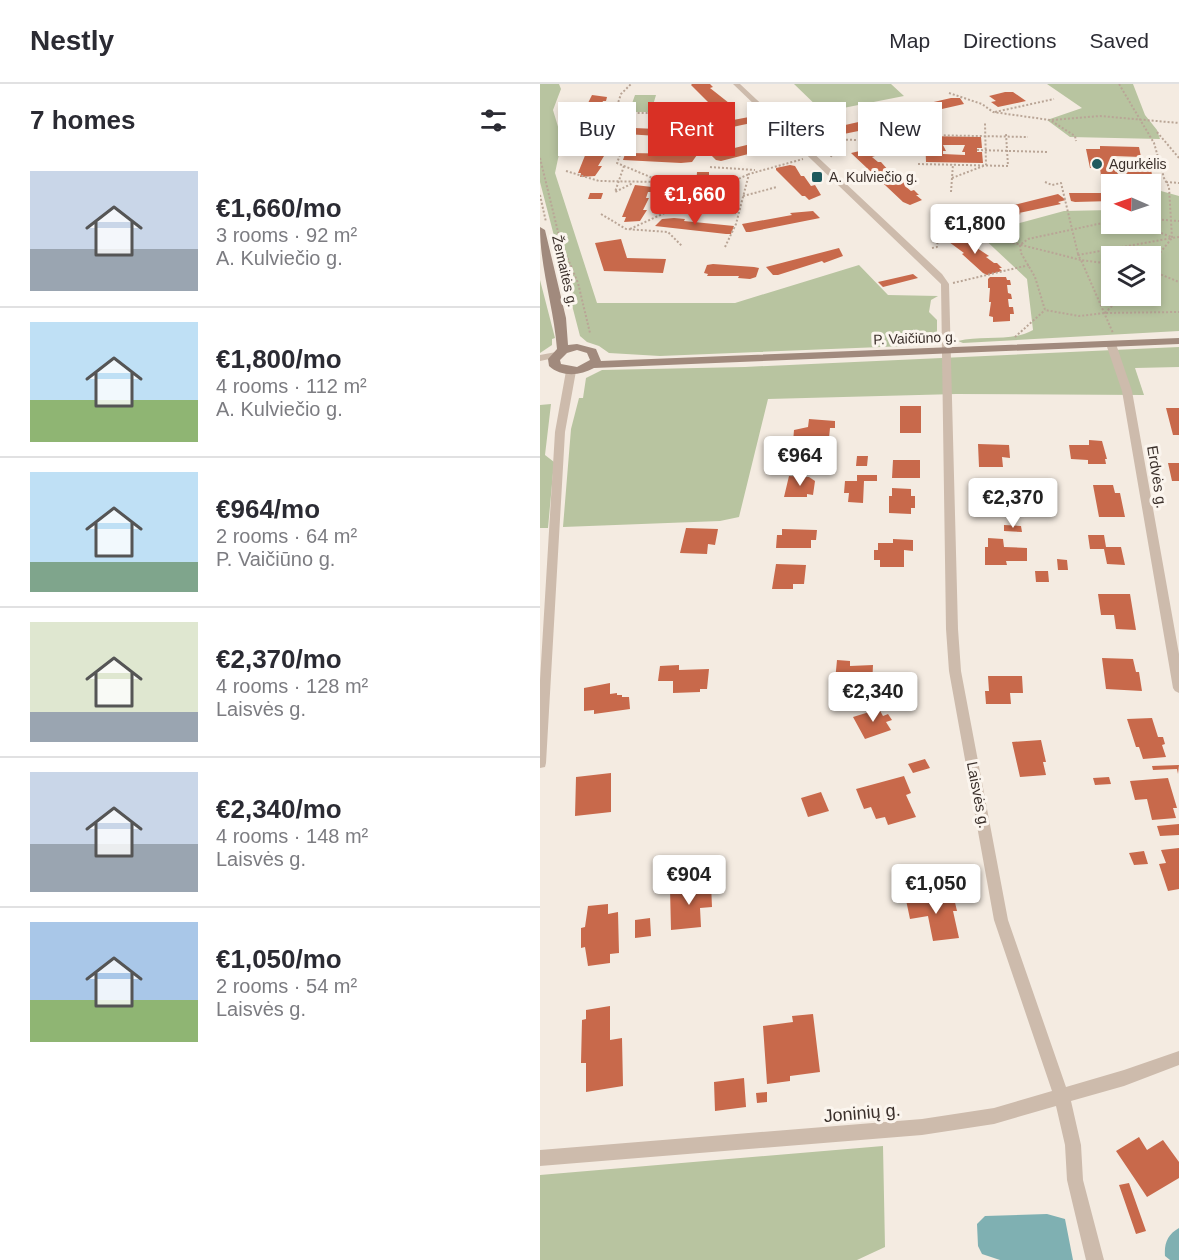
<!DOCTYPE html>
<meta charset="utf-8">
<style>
body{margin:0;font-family:Helvetica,sans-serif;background:#f7f7f7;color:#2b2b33;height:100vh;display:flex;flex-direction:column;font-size:22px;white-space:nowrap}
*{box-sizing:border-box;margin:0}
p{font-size:20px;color:#7c7c81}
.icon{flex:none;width:33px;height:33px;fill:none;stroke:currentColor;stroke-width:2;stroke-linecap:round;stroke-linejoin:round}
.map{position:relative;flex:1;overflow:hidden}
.details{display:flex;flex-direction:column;background:#fff;width:540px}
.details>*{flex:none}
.guide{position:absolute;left:18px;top:18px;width:531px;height:54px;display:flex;gap:12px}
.needle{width:39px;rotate:272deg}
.tools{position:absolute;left:561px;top:90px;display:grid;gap:12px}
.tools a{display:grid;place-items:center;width:60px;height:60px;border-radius:0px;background:#fff;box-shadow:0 3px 9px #0003;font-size:30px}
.price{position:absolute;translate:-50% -51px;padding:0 14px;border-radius:6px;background:#fff;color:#222;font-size:20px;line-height:39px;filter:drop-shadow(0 2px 3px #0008)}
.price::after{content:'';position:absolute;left:50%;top:36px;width:18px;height:14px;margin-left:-9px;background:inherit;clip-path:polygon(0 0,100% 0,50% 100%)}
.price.selected{background:#d93025;color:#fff}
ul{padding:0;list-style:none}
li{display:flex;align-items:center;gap:18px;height:150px;padding:0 30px}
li+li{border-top:2px solid #e1e1e2}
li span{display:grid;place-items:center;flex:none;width:168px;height:120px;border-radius:0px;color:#555}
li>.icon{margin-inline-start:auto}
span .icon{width:72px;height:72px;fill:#fffc;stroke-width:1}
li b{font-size:26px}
h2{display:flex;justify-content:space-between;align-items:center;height:72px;padding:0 30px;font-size:26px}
.pill{padding:0 21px;border-radius:0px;background:#fff;box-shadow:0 3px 9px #0003;font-size:21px;line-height:54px}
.pill.selected{background:#d93025;color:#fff}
header{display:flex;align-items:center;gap:36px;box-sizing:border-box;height:84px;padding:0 30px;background:#fff;border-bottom:2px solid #e1e1e2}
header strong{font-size:28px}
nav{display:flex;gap:33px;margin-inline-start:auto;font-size:21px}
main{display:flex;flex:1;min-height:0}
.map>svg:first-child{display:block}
.green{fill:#b8c4a0;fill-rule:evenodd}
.water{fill:#7fb0b2}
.building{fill:#c8694b;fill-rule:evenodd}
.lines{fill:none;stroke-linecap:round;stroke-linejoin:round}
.path{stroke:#b9a596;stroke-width:2;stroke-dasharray:2 2;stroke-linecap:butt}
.minor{fill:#cdbbac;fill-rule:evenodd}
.secondary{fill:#a18a7d;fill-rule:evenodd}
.poi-dot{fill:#1f5a5e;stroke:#fbf5ee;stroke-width:2}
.labels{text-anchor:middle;stroke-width:6;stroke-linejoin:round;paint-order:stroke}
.far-poi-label{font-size:14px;fill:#3b302b;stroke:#fbf5ee;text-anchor:start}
.far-street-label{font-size:14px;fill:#3b302b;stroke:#fbf5ee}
.street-label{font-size:15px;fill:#3b302b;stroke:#fbf5ee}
.near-street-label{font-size:18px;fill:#3b302b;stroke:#fbf5ee}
</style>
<header>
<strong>Nestly</strong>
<nav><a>Map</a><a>Directions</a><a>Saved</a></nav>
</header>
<main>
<section class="details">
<h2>7 homes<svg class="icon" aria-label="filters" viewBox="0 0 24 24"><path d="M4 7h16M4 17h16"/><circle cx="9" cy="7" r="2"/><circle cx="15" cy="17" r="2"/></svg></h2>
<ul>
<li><span style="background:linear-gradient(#c9d6e8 65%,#9aa5b1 0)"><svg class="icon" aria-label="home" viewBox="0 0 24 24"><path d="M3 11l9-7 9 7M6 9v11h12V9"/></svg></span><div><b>€1,660/mo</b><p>3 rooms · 92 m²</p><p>A. Kulviečio g.</p></div></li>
<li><span style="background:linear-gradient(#bfe0f5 65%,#8fb573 0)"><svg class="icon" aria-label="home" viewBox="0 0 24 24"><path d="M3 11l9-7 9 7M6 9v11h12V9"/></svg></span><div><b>€1,800/mo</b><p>4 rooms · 112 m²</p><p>A. Kulviečio g.</p></div></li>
<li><span style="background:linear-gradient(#bfe0f5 75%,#7fa58c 0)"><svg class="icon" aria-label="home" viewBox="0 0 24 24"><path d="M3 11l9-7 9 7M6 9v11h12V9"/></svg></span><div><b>€964/mo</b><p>2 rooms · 64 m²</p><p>P. Vaičiūno g.</p></div></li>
<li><span style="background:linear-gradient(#dfe7d0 75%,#9aa5b1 0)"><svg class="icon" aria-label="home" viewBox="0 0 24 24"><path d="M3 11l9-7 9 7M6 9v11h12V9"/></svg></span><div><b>€2,370/mo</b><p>4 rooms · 128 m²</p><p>Laisvės g.</p></div></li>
<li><span style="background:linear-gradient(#c9d6e8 60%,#9aa5b1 0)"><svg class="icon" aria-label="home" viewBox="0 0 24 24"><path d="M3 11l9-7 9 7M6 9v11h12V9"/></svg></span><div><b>€2,340/mo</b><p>4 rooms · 148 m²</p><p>Laisvės g.</p></div></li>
<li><span style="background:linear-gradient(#a9c7e8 65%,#8fb573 0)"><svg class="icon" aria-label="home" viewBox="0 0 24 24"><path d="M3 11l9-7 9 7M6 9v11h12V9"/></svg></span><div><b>€1,050/mo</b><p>2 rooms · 54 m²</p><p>Laisvės g.</p></div></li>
</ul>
</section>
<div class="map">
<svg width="639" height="1176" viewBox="0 0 639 1176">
<rect width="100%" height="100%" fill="#f4ebe1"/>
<path class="green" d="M0 0H19L21 5 13 26 22 56 15 89 57 219H195L319 181 348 211 398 212 391 216 389 228 397 236V258L391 261 120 272 69 269 59 262 47 258 40 252 0 98Z
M254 0H351L364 12 283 28Z
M507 0H593L605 31 617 46 620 55 530 53 507 36 542 24Z
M95 11H116L111 28H89Z
M621 107 639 112V247L423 259 418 257C442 251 472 258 493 246L487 195 439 150 524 127 571 126 572 140H610L611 125ZM572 172H610V212H572Z
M0 196 15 254 12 255V261L0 269Z
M639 263V283L595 284 604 311 416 310 228 315 199 433 180 437 23 443 31 345 39 314H43L46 294 62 286 205 283Z
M11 320 5 371 14 378 8 444H0V321Z
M343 1062 345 1163 317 1176H0V1091Z"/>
<path class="water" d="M507 1130 525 1135 533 1176H460L442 1170 438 1162 437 1140 445 1132Z
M639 1144V1176H630L625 1172C624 1159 628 1150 639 1144Z"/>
<path class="building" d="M152 0H170L173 3 170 4 189 19H186L188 21 172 22 151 1Z
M465 8H473L486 17 458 23 451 18 456 17 449 12Z
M52 11 67 13 66 17H63L61 22H64L58 31H61L55 40 41 41 42 37H39Z
M411 14H420L424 20 371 32 359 26Z
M345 32 349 38 333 44 294 52H289L283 46Z
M209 33 216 38 155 51H150L146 45Z
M85 42 94 44 140 46 138 52 134 53 69 49 74 43Z
M385 52 441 53 442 64H437V68H442L443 79 386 78ZM403 61H425L422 68H425V71L403 70V67H406Z
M227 56H236L240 62 181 77 176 76 170 70Z
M50 59 67 61 66 66H63L61 72H64L58 82H62L55 92 40 93 41 89H38Z
M560 62 599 63 601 73 573 72 575 83H598L597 78 610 79 612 91 603 90V93L561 92 560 84H550L546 65H560Z
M324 66 331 68 335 72 332 73 338 78H341L349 87H352L357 91 354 92 367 101 365 102 371 107 374 106 379 111H376L382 116 370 121 363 118 311 69Z
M89 69 148 70 157 71 152 78 141 79 83 76 85 70Z
M250 81 255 82 261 92H264L271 102 275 101 281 111 269 116 265 112H262L236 86V84Z
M157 88H169V102H156Z
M95 101 112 103 111 108H108L106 114H109L103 126H107L100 137 84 138 86 133H82Z
M50 109H63L61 115H48Z
M529 109H572V117L535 118 531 117Z
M518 110 526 116 518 118 521 120 479 129 481 130 437 139 439 141 430 143 428 142 418 144 407 138Z
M273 127 280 134 210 148H206L202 140 252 131 250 129Z
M134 134 145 135 144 137 194 142 191 150H186L115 142 122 135Z
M422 151 437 161 434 162 449 172 446 173 454 179H457L462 184H459L462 187 447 191 443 189 422 170 424 169 409 158H412L407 153Z
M81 155 87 174 126 175 123 189 64 187 55 159Z
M299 164 303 172 284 179 282 177 238 191H233L226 183Z
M173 180 214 183 219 184 216 193 210 195 198 194 199 192H167L168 190 164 189 167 181Z
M373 190 378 194 343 203 338 198Z
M450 193H466L467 196H470L471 201H467L468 209 471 210 472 215H468L469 223H473L474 230H470V237L453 238V233L449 232 451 218H449L450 204H448V195Z
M360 322H381V349H360Z
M626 324H639V351H633Z
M269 335 295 337V344H290L289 354H282V359L253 358 254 346 268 343Z
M549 356 562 357 567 375H565L566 380H548V376L531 375 529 361H549Z
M438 360 469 361 470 374 462 373 463 383H439Z
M317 372H328L327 382H316Z
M353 376H380V394H352Z
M628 379H639V397H632Z
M317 391H337V397H324L323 419 308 418 309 409H304L305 397H317Z
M249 392 269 393 275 397 273 411 267 410V413H244Z
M553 401H573L575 409H580L585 433H559Z
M352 404 371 405V412H375V424H371V430L349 429V412H352Z
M442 405H473V416H468L469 424 439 423V418H443Z
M482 420H495L496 432H483Z
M464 441 481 442 482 448 464 447Z
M146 444 178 445 175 461 168 460 167 470 140 469Z
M242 445 277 446 276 456H271V464H236L237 451H242Z
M548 451H564L566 463H581L585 481 567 480 564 465H550Z
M448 454 463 455 464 463 487 464V477H466L467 481H445V463H448Z
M353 455 373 456V467L364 466V483H340V476H334V466H338V459H353Z
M517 475 527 476 528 486H518Z
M236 480 266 481 264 500H253V505H232Z
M495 487H508L509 498H496Z
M558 510H590L596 546 576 545 574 531H561Z
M562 574 593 575 596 588H599L602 607 566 605Z
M297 576 310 577V582L333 581 332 603H318V598L295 597Z
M139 581V586L169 585 167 605H160V608L133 609V597H118L120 582Z
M448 592H482L483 609H470L471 620H446L445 607H449Z
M70 599V610L77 609V611H82V613H89L90 625 54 630V626L44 627V604Z
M339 625 343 632 348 630 352 636 346 638 351 646 325 655 313 633Z
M612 634 618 653H623L625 660 622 661 626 673 603 675 599 663H596L587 635Z
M501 656 506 678H503L506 691 480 693 472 658Z
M385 675 390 684 373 689 368 680Z
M639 681 638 690 637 685 613 686 612 682Z
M71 689V728L35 732 36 693Z
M364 692 371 709 366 711 376 733 348 741 345 733 336 735 331 723 324 725 316 705Z
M569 693 571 700 555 701 553 694Z
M628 694 637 724H633L636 734 612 736 607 715 595 716 590 697Z
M281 708 289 727 268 733 261 714Z
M639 740V751L620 752 617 742Z
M639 764V805L628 807 619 780 626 779 621 766Z
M604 767 608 780 594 781 589 769Z
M130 786 131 797 117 799 116 788Z
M171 800 172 823 160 824 161 843 131 846 130 804Z
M413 810 417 827H413L419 854 393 857 388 832 370 835 366 816Z
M68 820V830L78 828 79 869 70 870V879L48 882 45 863 41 864V844L45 843 48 822Z
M110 834 111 852 95 854V836Z
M70 922V956L82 954 83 1002 46 1008V979H41L42 936 46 935V926Z
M273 930 280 988 250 992V997L227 1000 223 942 253 938 252 932Z
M204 994 206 1023 175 1027 174 998Z
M227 1008V1018L217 1019 216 1009Z
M599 1053 607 1066 623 1056 639 1078V1094L607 1113 576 1067Z
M589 1099 606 1147 596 1150 579 1101Z"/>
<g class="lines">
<path class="path" d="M409 9 442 20 453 28 510 36 535 52 536 57
M455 28 514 15
M133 29 159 24
M512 36 560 32 639 39
M72 37 81 10 91 0
M267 39 294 62
M617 48 639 74
M39 53 90 29H133L150 61
M376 53 385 51 488 53
M286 55 376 58
M78 59 80 71 77 79 198 130
M437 66 508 68
M291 73 294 62 301 57
M0 74 20 156 38 199 50 249
M378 80 468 82 466 50
M84 82 75 108 93 99
M170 83 215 86
M26 87 59 97 121 98
M412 94 446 81 445 39
M505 98 512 101 521 99 538 170
M626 98 639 99
M411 108 413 80
M0 111 6 138
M203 112 237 103
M61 130 86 145 128 148 142 162
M610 135 639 137
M572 137 488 155 480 161 481 169 495 193 505 226 539 232 565 229 639 228
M599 140 631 153
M90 145 209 90
M398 153 401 127
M185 163 196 140 209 90 263 75
M392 164 397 163 398 153 426 147 541 176 538 171 632 154 629 103 624 94 614 59 579 0
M572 180 541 176 573 249
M610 181 632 154 639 153
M610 186 639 198
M413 199 489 181
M565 229 582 212
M475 253 505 226"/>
<path class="minor" d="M193 0H200L402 190 409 200 418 545 421 587 468 836 526 1003 584 986 639 967V981L584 1002 531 1017 541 1061 543 1096 564 1176H546L527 1096 525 1061 516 1022 454 1040 382 1051 0 1082V1066L382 1035 454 1024 512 1007 454 836 409 587 406 545 401 200Z
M571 257 576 260 592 307 639 570V609L635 607 633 604 582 307 566 260Z
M16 268 21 271 19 273 0 277V271Z
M31 284 36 287 25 348 6 679 5 683 0 684V596L15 348 26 287Z"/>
<path class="secondary" d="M0 143 5 146 26 234 28 261 37 260 56 265 61 277 639 254V260L54 284C40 292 21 293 9 282L8 275 17 265C14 224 0 184 0 143ZM37 266 47 269 50 276 37 283 21 280 20 276 27 269Z"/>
</g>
<g class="poi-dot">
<circle cx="557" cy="80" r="6"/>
<rect x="271" y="87" width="12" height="12" rx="3"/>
</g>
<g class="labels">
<g class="far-poi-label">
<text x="569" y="85">Agurkėlis</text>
<text x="289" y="98">A. Kulviečio g.</text>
</g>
<g class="far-street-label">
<text transform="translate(25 187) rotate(77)" y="5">Žemaitės g.</text>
<text transform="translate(375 254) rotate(-2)" y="5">P. Vaičiūno g.</text>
</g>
<g class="street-label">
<text transform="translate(617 393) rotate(81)" y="5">Erdvės g.</text>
<text transform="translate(438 711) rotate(79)" y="5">Laisvės g.</text>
</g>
<g class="near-street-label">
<text transform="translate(322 1029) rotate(-5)" y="6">Joninių g.</text>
</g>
</g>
</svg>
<div class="tools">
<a><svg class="needle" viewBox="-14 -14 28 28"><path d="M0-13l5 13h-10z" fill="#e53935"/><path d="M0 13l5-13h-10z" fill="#7c7c81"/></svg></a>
<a><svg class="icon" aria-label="layers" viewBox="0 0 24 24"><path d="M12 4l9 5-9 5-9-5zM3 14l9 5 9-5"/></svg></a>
</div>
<b class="price selected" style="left:155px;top:142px">€1,660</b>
<b class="price" style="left:435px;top:171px">€1,800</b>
<b class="price" style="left:260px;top:403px">€964</b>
<b class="price" style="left:473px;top:445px">€2,370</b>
<b class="price" style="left:333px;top:639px">€2,340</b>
<b class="price" style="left:149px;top:822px">€904</b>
<b class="price" style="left:396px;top:831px">€1,050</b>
<div class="guide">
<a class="pill">Buy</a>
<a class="pill selected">Rent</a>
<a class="pill">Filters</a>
<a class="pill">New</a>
</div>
</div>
</main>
